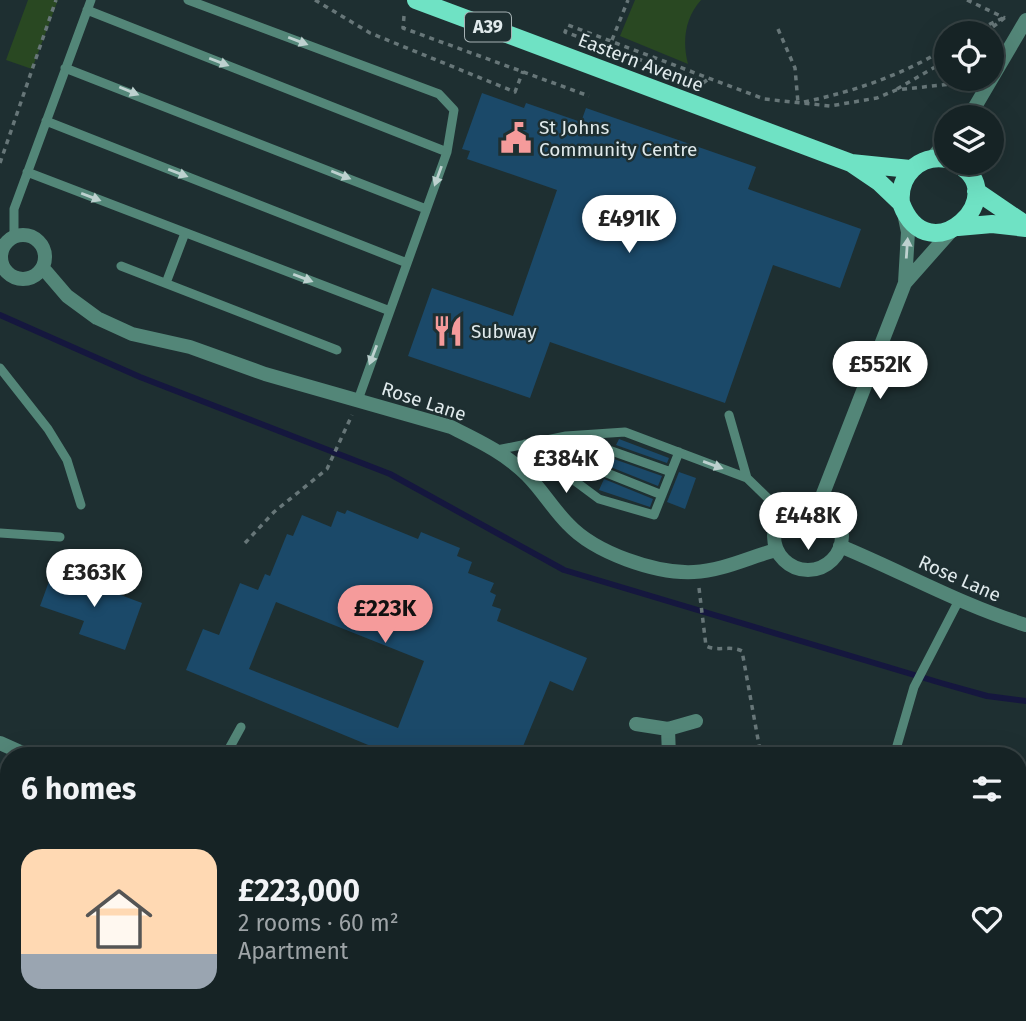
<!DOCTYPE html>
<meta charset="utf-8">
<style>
body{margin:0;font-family:"Fira Sans",sans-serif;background:#232f32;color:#f1f3f6;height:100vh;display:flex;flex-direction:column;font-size:26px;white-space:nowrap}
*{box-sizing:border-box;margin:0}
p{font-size:23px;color:#9ea4a7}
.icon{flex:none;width:38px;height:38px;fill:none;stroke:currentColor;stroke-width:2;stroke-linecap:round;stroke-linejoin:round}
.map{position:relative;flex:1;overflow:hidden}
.side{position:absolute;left:0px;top:747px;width:1027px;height:275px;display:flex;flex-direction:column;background:#162325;border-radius:28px 28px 0 0;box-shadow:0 7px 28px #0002,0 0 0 2px #354042}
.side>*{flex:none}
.buttons{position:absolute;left:934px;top:21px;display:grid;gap:14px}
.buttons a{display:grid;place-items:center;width:70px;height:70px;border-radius:50%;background:#162325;box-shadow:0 7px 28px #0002,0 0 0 2px #354042;font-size:35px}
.price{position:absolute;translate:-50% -60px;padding:0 16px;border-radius:24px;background:#fff;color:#222;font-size:23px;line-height:46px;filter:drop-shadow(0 2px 4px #0008)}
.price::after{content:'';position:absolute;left:50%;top:42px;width:21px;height:16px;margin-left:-10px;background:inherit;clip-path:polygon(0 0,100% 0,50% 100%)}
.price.selected{background:#f59b9b;color:#111}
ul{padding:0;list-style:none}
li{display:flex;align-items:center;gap:21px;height:175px;padding:0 21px}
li+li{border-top:2px solid #354042}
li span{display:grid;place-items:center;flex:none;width:196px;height:140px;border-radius:21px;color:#555}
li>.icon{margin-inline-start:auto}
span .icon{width:84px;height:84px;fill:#fffc;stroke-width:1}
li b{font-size:30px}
h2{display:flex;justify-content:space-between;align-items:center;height:84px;padding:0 21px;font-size:30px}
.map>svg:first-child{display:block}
.green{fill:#294822}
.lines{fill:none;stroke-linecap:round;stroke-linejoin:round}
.stream{stroke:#15173e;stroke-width:6}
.building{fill:#1b4969;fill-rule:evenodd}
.path{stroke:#677678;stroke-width:3.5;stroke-dasharray:5 5;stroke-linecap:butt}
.service{stroke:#538678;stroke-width:9}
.minor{stroke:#538678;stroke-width:14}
.primary{stroke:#6fe2c4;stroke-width:18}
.oneway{fill:#bdd1cf}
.labels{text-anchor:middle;stroke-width:5;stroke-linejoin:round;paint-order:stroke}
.shield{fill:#1e2f31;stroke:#a6b2b4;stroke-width:2}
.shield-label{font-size:18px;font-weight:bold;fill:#e0eaec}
.street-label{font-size:19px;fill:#e0eaec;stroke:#1e2f31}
.poi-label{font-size:19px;fill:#e0eaec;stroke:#1e2f31;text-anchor:start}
</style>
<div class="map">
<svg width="1026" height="1021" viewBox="0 0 1026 1021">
<rect width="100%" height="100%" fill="#1e2f31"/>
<path class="green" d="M28 0H58L32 69 6 60Z
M635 0H701C685 18 682 41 688 64L620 36Z"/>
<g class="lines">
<path class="stream" d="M0 315 140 377 390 474 564 570 941 683 987 696 1026 701"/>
</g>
<path class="building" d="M482 93 524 108 526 103 581 122 586 108 756 167 748 189 861 229 840 288 773 265 725 403 550 342 530 398 408 356 432 288 513 316 557 190 467 159 470 151 462 149Z
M619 439 669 458 667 463 616 445Z
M611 458 662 476 658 486 608 466Z
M679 472 696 478 685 509 667 502Z
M604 479 653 499 650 507 599 490Z
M347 510 418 539 421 532 460 548 457 556 472 562 468 573 494 583 490 592 496 595 492 606 501 609 497 621 587 658 573 691 550 681 519 756H395L186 670 203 629 219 635 240 583 258 590 265 574 270 576 287 534 293 536 302 515 331 527 337 511 345 514ZM276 602 424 661 398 728 249 669Z
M70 572 95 580 94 585 142 603 125 650 79 634 84 621 40 606 51 576 67 582Z"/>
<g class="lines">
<path class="path" d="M315 0 370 33 515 92 523 71
M967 0 1005 18
M404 16 403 28 589 96
M778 29 795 68 798 103
M971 33 1003 18
M985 33 1007 16
M612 40 628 0
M707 80 703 83 565 32 568 25 764 99 830 106 877 98 896 90 969 82
M897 89 947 60
M804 102C856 91 901 75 947 48
M0 163 56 0
M245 543 274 512 327 469 352 415
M699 588 706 646C718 652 730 645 742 651L761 756
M859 1013 861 1021"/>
<path class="service" d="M188 0 439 94 454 110 447 152 358 400
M87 10 447 152
M65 68 426 209
M46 121 407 263
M27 172 390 311
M14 236V209L91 0
M0 248H2
M121 266 337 350
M166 283 185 233
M0 368 48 429 67 460 81 505
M729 415 747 478
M572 437 671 472
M525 444 599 499 654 515 679 452
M534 444 662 495
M497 450 566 436 625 432 747 478 783 513
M0 533 60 537
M225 756 241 727
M894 756 914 687 958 602"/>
<path class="minor" d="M969 117 1026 20
M932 158 947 141
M1 257a22 22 0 1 1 44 0a22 22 0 1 1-44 0Z
M43 268 67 296 97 318 132 334 190 347 265 374 451 427C479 441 505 453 527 475 542 490 553 509 568 524 595 553 656 574 694 572 722 571 750 557 776 550
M905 283 952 230
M774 536a34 34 0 1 1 68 0a34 34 0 1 1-68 0Z
M819 504 905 283 908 232 904 213
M840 546C903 572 961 605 1026 625
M636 724 668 729 696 721
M668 729 669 756
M0 743 29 756
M1018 847H1026
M0 995 7 990 6 972 9 962
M78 1013 96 1021
M594 1021 597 1013
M738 1021 739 1013"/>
<path class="primary" d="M416 0 851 163 879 182 901 203
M947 159C919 154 898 176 901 203 929 278 1017 192 955 163
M851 163 910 169
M976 191 1026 225
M958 227 992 224 1026 228"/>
</g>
<defs><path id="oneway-solid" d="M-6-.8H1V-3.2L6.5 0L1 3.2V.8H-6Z" transform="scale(1.75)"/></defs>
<g class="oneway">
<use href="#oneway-solid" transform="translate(298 41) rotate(21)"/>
<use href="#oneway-solid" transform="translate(219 62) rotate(21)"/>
<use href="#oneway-solid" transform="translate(129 91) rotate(22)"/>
<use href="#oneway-solid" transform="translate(178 173) rotate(21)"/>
<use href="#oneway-solid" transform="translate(341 175) rotate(22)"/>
<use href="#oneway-solid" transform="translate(438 176) rotate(110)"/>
<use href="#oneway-solid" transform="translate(91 197) rotate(21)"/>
<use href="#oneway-solid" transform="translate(907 248) rotate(-86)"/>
<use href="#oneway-solid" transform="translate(303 278) rotate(21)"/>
<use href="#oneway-solid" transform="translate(373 355) rotate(111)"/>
<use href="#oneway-solid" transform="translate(713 465) rotate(20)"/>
</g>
<defs>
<symbol id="civic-bare" viewBox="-9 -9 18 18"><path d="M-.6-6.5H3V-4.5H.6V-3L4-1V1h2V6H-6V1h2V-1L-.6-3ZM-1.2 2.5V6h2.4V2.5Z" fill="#f59b9b" stroke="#1e2f31" stroke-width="2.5" paint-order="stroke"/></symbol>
<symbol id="restaurant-bare" viewBox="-9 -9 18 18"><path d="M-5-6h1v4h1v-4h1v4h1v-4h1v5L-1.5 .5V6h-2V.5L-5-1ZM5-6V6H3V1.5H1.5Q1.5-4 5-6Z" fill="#f59b9b" stroke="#1e2f31" stroke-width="2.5" paint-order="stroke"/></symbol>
</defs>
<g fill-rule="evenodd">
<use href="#civic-bare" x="494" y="116" width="44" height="44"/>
<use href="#restaurant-bare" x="426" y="309" width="44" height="44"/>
</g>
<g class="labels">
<rect class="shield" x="465" y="12.5" width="46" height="29" rx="5"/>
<g class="shield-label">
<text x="488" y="33">A39</text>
</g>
<g class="street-label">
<text transform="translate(641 62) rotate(21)" y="7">Eastern Avenue</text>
<text transform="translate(424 401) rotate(18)" y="7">Rose Lane</text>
<text transform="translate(960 578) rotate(24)" y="7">Rose Lane</text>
</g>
<g class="poi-label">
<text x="539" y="134">St Johns<tspan x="539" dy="22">Community Centre</tspan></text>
<text x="471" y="338">Subway</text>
</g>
</g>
</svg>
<div class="buttons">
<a><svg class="icon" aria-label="locate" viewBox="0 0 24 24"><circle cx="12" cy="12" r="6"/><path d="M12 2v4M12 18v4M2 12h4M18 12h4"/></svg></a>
<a><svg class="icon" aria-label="layers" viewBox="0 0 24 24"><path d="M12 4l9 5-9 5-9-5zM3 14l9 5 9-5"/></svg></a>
</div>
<b class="price" style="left:629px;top:255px">£491K</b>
<b class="price" style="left:880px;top:401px">£552K</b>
<b class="price" style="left:566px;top:495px">£384K</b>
<b class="price" style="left:808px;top:552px">£448K</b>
<b class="price" style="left:94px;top:609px">£363K</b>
<b class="price selected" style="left:385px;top:645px">£223K</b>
<section class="side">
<h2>6 homes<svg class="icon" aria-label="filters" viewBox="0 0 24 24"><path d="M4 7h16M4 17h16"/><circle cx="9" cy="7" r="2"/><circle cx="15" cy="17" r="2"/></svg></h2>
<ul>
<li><span style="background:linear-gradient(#ffd9b3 75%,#9aa5b1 0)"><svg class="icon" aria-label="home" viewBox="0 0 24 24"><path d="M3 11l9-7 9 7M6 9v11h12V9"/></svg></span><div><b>£223,000</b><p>2 rooms · 60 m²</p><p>Apartment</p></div><svg class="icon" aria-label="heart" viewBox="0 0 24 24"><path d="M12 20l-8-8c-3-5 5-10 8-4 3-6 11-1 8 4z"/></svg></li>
</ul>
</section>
</div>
